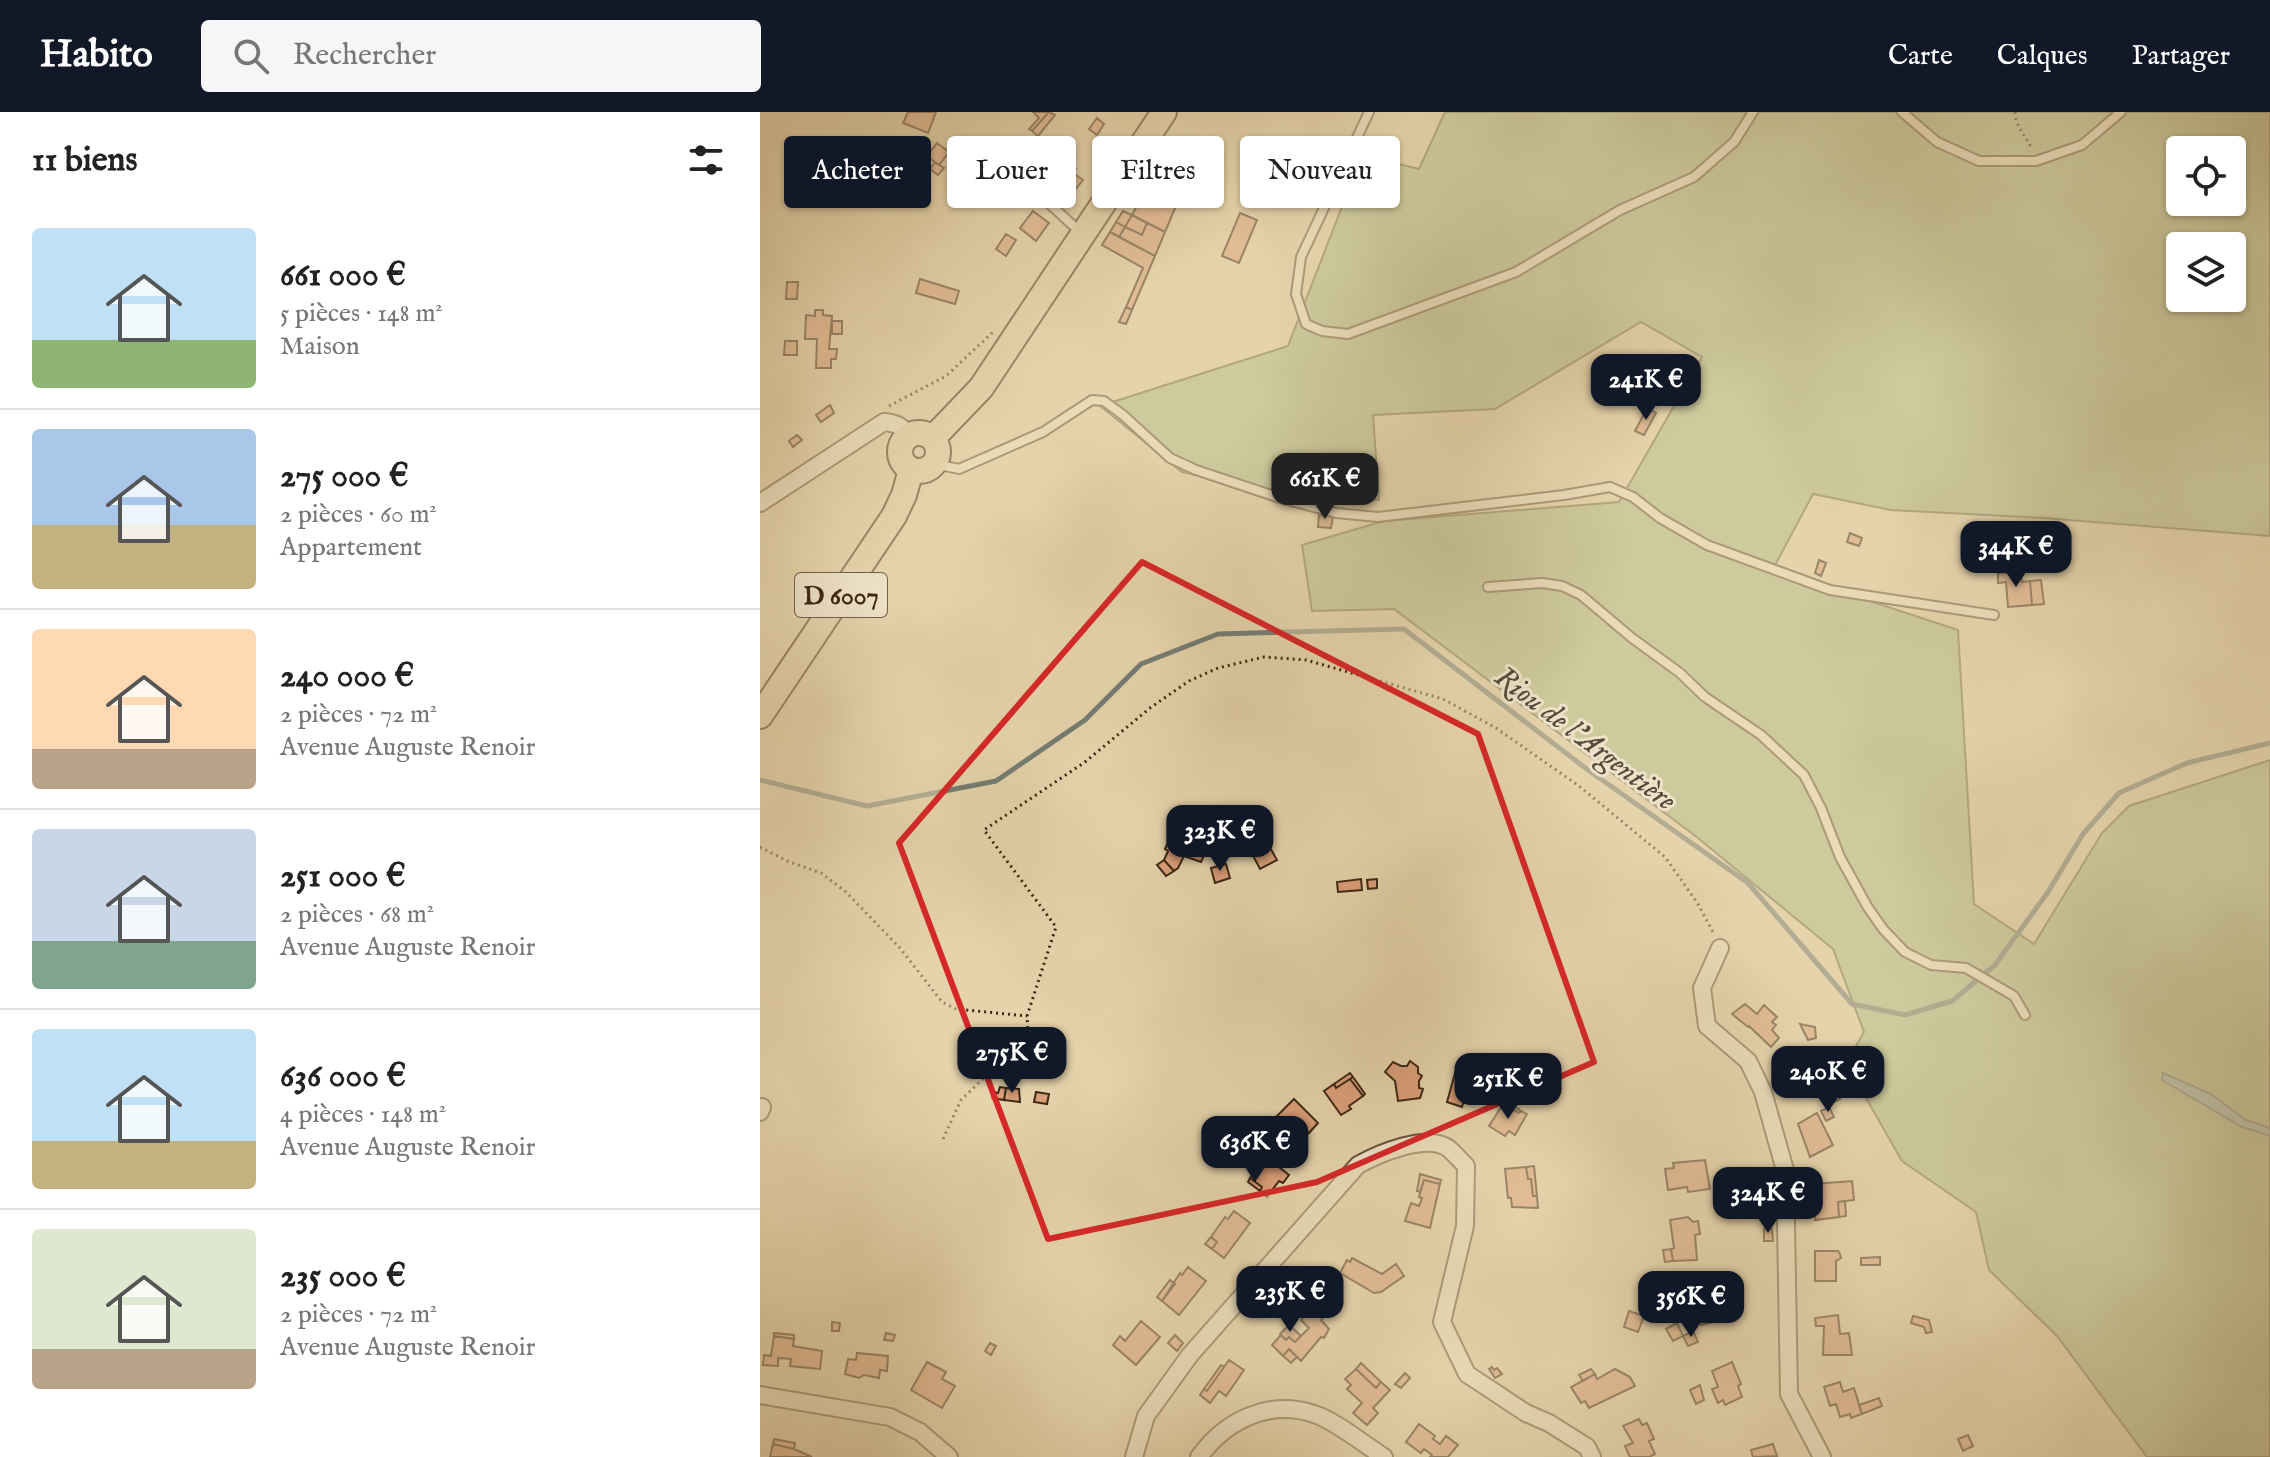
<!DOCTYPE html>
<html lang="fr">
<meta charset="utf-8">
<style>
body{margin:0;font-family:"IM FELL English",serif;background:#f6f6f6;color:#222;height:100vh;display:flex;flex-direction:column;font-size:30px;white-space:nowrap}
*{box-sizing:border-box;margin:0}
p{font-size:26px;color:#767676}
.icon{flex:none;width:44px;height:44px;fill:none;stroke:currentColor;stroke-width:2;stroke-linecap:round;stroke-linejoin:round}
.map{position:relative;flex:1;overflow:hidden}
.side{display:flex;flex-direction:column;background:#fff;width:760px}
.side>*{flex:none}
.hud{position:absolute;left:24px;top:24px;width:760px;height:72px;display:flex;gap:16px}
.buttons{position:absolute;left:1406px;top:24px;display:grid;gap:16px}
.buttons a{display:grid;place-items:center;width:80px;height:80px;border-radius:8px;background:#fff;box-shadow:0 2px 6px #0004;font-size:40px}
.price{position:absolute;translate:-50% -68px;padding:0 18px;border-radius:16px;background:#111827;color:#fff;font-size:26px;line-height:52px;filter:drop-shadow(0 2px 4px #0008)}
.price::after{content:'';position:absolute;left:50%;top:48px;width:24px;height:18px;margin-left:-12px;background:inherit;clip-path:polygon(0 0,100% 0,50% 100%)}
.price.selected{background:#222;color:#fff}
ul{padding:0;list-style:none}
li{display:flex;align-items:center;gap:24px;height:200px;padding:0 32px}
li+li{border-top:2px solid #e0e0e0}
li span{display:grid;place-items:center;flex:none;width:224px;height:160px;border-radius:8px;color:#555}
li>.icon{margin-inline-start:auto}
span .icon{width:96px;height:96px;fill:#fffc;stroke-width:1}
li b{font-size:34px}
h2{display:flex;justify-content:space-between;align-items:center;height:96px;padding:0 32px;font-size:34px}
.pill{padding:0 28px;border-radius:8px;background:#fff;box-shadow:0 2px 6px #0004;font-size:28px;line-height:72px}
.pill.selected{background:#111827;color:#fff}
header{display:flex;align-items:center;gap:48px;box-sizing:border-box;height:112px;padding:0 40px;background:#111827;color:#fff}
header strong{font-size:38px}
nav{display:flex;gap:44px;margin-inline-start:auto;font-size:28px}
.search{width:560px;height:72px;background:#f6f6f6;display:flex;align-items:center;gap:20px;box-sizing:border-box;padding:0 28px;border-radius:8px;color:#767676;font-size:30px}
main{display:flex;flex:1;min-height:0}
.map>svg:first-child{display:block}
.green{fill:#b0be8d;stroke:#767251;stroke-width:2;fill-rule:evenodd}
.water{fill:#98b6b2;stroke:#747d73;stroke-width:2}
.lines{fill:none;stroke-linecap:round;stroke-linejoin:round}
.stream{stroke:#747d73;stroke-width:5}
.building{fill:#db9f7a;stroke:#3d2715;stroke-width:2}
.service-casing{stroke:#67523a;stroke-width:12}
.minor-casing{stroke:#67523a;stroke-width:20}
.primary-casing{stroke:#3d2715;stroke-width:28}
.path{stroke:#3d2715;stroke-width:3;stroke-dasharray:2 4;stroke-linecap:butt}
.service{stroke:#eee2c8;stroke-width:8}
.minor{stroke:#eee2c8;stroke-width:16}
.primary{stroke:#e5d3ab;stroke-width:24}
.marked{fill:none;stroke:#d62828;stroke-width:6;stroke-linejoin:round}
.labels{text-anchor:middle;stroke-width:6;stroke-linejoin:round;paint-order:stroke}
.shield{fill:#eee2c8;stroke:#725f4b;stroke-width:2}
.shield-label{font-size:26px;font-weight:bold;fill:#3d2715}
.water-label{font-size:30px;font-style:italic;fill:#544b3c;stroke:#eee2c8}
</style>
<header>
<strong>Habito</strong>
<div class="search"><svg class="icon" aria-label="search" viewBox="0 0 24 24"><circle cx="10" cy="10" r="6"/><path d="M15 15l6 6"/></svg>Rechercher</div>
<nav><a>Carte</a><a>Calques</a><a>Partager</a></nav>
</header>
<main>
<section class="side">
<h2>11 biens<svg class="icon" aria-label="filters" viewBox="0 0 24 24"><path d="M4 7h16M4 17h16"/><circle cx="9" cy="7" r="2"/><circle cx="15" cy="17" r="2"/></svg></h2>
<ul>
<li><span style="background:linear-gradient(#bfe0f5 70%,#8fb573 0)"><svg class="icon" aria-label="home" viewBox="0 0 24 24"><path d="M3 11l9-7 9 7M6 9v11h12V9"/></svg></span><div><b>661 000 €</b><p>5 pièces · 148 m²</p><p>Maison</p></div></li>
<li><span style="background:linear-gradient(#a9c7e8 60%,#c2b280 0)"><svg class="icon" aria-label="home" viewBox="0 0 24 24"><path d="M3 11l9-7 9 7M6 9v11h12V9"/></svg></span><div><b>275 000 €</b><p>2 pièces · 60 m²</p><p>Appartement</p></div></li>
<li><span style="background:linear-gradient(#ffd9b3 75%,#b9a48a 0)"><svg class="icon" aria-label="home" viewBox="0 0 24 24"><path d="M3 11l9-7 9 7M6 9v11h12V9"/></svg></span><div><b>240 000 €</b><p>2 pièces · 72 m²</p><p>Avenue Auguste Renoir</p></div></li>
<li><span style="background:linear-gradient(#c9d6e8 70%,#7fa58c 0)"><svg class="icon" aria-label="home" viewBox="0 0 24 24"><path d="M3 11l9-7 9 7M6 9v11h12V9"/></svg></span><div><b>251 000 €</b><p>2 pièces · 68 m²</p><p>Avenue Auguste Renoir</p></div></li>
<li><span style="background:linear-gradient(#bfe0f5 70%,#c2b280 0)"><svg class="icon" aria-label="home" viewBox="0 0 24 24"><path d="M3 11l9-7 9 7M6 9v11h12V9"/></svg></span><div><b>636 000 €</b><p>4 pièces · 148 m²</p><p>Avenue Auguste Renoir</p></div></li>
<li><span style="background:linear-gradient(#dfe7d0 75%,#b9a48a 0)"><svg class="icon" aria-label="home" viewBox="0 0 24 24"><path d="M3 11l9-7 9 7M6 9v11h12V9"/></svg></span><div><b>235 000 €</b><p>2 pièces · 72 m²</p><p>Avenue Auguste Renoir</p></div></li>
</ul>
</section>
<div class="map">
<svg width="1510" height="1345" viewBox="0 0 1510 1345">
<rect width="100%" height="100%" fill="#e5d3ab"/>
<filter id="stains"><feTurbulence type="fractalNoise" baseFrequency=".0025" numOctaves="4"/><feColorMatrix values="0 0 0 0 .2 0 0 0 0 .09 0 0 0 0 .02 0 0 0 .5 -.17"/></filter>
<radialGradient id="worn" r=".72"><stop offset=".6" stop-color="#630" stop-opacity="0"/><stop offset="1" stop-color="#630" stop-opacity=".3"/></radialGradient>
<path class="green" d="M685 0H1510V424L1283 406 1131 398 1053 382 1013 457 1198 518 1214 792 1274 832 1342 721 1369 694 1510 648V1345H1387L1297 1224 1229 1158 1216 1100 1142 1049 1086 951 1104 920 1073 837 938 726 634 497 552 499 542 433 624 409 859 390 942 245 881 210 735 297 613 303 619 388 529 382 422 360 340 294 528 234 602 43 659 57ZM1420 38H1472V90H1420ZM1420 134H1472V186H1420Z"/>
<path class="water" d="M1403 961 1451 982 1486 1008 1510 1016V1024L1482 1015 1402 968Z"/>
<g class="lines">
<path class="stream" d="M0 668 107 694 236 669 325 608 381 552 458 522 644 517 828 658 988 771 1092 892 1145 903 1192 889 1235 853 1288 780 1323 722 1359 681 1427 651 1510 631"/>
</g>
<path class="building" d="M148 0H176L168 21 143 11Z
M273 0H289L272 19 269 17 279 6Z
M289 0 295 3 278 24 272 19Z
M337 6 344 12 337 23 329 17Z
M177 31 189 40 179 53 167 44Z
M175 50 184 56 178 63 170 57Z
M311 53 316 57 313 61 323 68 311 83 296 72Z
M408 68 424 75 405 120 372 103 388 73 401 79Z
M273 99 289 111 276 129 260 116Z
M363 99 372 103 365 115 356 110Z
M480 101 497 108 479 151 462 144Z
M372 103 387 111 382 123 365 115Z
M356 110 365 115 359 125 350 120Z
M387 111 405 120 395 144 359 125 365 115 382 123Z
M350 120 395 144 372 198 366 195 383 156 342 133Z
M246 122 256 128 246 144 236 137Z
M160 167 199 179 195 192 156 181Z
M27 170H38L37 187H26Z
M366 195 372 198 366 212 359 210Z
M55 198H63V203L72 204 69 237H77L76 247H71V256H56L57 227H45L46 203 55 204Z
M72 209H82V222H72Z
M25 229H37V243H24Z
M70 293 74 301 61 310 56 303Z
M887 296 896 301 884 323 875 319Z
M37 323 42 328 33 335 29 329Z
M559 403 573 404 571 416 558 415Z
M1090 421 1102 426 1099 434 1087 430Z
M1271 429 1273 441 1262 442 1260 430Z
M1059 448 1066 451 1061 464 1055 461Z
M1261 460 1262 470 1270 469 1272 493 1248 495 1246 470 1238 471V461Z
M1281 468 1284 492 1272 493 1270 469Z
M421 712 427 714 422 723 417 721Z
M427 714 441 720 437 729 448 734 441 750 424 744 418 756 414 759 404 748 408 739 405 737 413 719 422 723Z
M503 723 517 748 500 757 487 732Z
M404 748 414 759 406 764 397 753Z
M466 752 470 766 455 771 451 756Z
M601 767 602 778 578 780 577 770Z
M617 767V776L608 777 607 768Z
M985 892 997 902 1004 893 1017 905 1012 910 1016 913 1012 918 1019 926 1011 935 989 914 988 915 972 902Z
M1040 912 1055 915 1056 926 1048 928Z
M650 949 658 955V961L662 964 659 969V976L663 977 660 986 638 989 635 969 625 960 633 950 641 954H647Z
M697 954 727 962 719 982 716 981 714 987 705 985 702 995 687 990Z
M590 961 593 965 576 976 574 972Z
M593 965 605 982 603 984 590 967Z
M590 967 603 984 589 994 591 997 581 1003 564 979 574 972 576 976Z
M240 975 246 976 244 988 232 986 233 980 238 981Z
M1075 975 1080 987 1070 992 1064 980Z
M246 976 259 977 260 990 244 988Z
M276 980 289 982 287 992 274 990Z
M534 987 558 1011 549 1021 543 1016 530 1029 519 1019 524 1014 515 1006Z
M745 988 761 999 759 1001 743 992Z
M743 992 759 1001 761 999 767 1002 755 1023 749 1019 745 1024 729 1014Z
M1069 995 1074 1005 1066 1009 1061 999Z
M1057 1001 1073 1033 1050 1045 1038 1012Z
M516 1007 524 1014 519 1019 512 1012Z
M506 1045 529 1063 523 1071 519 1069 507 1085 500 1079 502 1075 490 1066Z
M945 1048 950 1077 928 1080 927 1075 908 1078 905 1057 914 1056 913 1051Z
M774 1054 777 1084H773L771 1067H768L766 1055Z
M766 1055 768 1067H771L773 1084H777L778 1096 752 1095 751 1086H748L745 1057Z
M660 1062 681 1068 680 1072 664 1068 660 1080 657 1079Z
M490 1066 502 1075 500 1079 488 1070Z
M664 1068 680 1072 670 1116 645 1109 651 1091 659 1094 662 1086 659 1085Z
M1092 1069 1094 1088 1078 1090 1079 1105 1055 1108V1072Z
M1055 1072 1057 1094H1054L1051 1073Z
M1085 1089 1086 1104 1079 1105 1078 1090Z
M474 1099 490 1111 464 1146 452 1137 457 1130 451 1125 465 1105 468 1107Z
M928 1105 933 1110 938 1109 940 1122 935 1123 937 1148 913 1149 911 1137 914 1136 910 1108Z
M1004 1117H1012L1013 1129H1004Z
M451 1125 457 1130 452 1137 445 1132Z
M911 1137 913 1149 905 1150 903 1138Z
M1055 1139H1078L1080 1142 1081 1146 1076 1149V1169H1055Z
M1120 1145V1153H1101V1146Z
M592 1146 622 1162 636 1152 644 1164 621 1180 614 1181 580 1161 587 1148 590 1150Z
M428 1155 446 1169 419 1203 402 1189 420 1161 422 1163Z
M410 1168 415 1172 402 1189 397 1185Z
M934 1180V1182L945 1181 949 1184 959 1209 941 1213 940 1209 931 1211 924 1182Z
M924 1182 927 1194H921L916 1184Z
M557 1191 568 1201 561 1208 569 1217 564 1226 561 1225 541 1249 529 1237 523 1244 512 1233 521 1223 526 1228 529 1225 535 1230 549 1216 541 1208Z
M869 1199 884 1204 878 1220 864 1215Z
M1078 1203 1080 1222 1089 1221 1092 1243H1063L1064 1214H1056L1055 1206Z
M1153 1204 1169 1208 1172 1220 1166 1221 1164 1215 1151 1211Z
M381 1209 400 1225 376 1253 353 1233 360 1224 365 1229Z
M72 1210 80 1211 79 1219H72Z
M917 1211 923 1224 913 1229 906 1217Z
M529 1213 541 1224 535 1230 529 1225 526 1228 520 1222Z
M933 1219 938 1230 928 1234 923 1224Z
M14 1221 34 1223V1227L14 1224Z
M126 1221 135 1223 133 1229 124 1228Z
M415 1223 423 1231 417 1239 408 1231Z
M14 1224 34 1227 33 1234 62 1239 60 1257 30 1254 31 1247 18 1246V1254L3 1253 4 1243 11 1244Z
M230 1231 236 1234 231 1243 225 1239Z
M529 1237 537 1245 531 1251 523 1244Z
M97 1241 128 1244 127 1259 120 1258 119 1266 104 1263 99 1266 85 1262 88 1247 96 1248Z
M469 1248 484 1258 466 1284 459 1279 450 1291 440 1283 444 1277 447 1279Z
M167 1250 186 1260 182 1267 195 1274 182 1296 151 1278Z
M972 1250 981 1272 978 1274 982 1285 965 1293 963 1288 958 1291 952 1277 958 1275 952 1259Z
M601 1251 621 1270 616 1276 596 1257Z
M461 1253 464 1255 447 1279 444 1277Z
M732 1255 734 1258 737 1256 742 1262 735 1266 729 1257Z
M596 1257 616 1276 621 1270 630 1278 613 1296 618 1301 607 1313 593 1301 602 1291 587 1277 591 1273 585 1267Z
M831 1257 835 1262 823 1269 819 1263Z
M855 1257 870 1265 875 1274 829 1296 825 1289 821 1291 811 1275 835 1262 837 1267Z
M645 1261 650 1266 641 1276 635 1272Z
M1080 1270 1083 1280 1094 1276 1102 1302 1091 1306 1090 1302 1080 1305 1076 1292 1070 1294 1064 1275Z
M940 1273 944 1288 936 1292 930 1278Z
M1119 1286 1122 1294 1102 1302 1099 1293Z
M879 1307 882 1313 887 1311 894 1327 889 1329 895 1342 889 1345H870L865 1334 873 1331 863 1314Z
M659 1312 675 1324 673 1327 680 1332 686 1324 698 1333 688 1345H670L672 1343 664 1337 661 1341 646 1330Z
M1208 1323 1213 1334 1203 1339 1198 1327Z
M14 1327 35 1331 34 1337 13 1332Z
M13 1332 34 1337 52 1345H10Z
M1013 1332 1017 1344 993 1345 991 1338Z"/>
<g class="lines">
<defs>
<path id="service" d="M609 0 541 145 536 182 546 212 562 219 588 222 756 160 860 98 934 65 974 30 993 0
M1142 0 1177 30 1219 49H1276L1322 33 1361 0
M213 30 281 84 319 119
M175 352 199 357 283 320 332 288 344 289 363 303 410 346 436 358 520 386 576 401 618 405 804 383 850 375 873 385 900 406 947 433 1070 478 1234 503
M728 475 782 471 802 474 821 483 872 526 920 561 945 585 1001 623 1044 663 1061 696 1080 745 1107 794 1123 817 1145 840 1171 853 1206 856 1254 884 1265 903"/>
<path id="minor" d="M0 391 124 310C136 311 142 314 149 324
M960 836 942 876 947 914 988 949 1003 980 1025 1058 1029 1282 1062 1345
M0 1000 2 995
M0 1283 130 1305 160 1320 189 1345
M374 1345 386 1304 430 1243 598 1053C618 1042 666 1021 688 1036 694 1041 700 1048 706 1054L705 1114 682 1210 707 1262 766 1301 789 1311 827 1335 832 1345
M439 1345C466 1308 509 1287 554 1302 574 1308 605 1333 624 1345"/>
<path id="primary" d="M140 340a19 19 0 1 1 38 0a19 19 0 1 1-38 0Z
M173 326 221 276 404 0
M0 604 134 404 144 383 151 358"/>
</defs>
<use href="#service" class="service-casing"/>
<use href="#minor" class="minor-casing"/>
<use href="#primary" class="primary-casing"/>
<path class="path" d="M1255 0C1256 17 1266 23 1272 38
M129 294 186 264 233 220
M0 735 27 749 61 761 86 780 140 836 182 890 196 897 267 904
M183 1027 201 988 230 960 269 938 267 904 296 815 224 718 325 650 390 596 429 569 458 556 504 545 546 548 683 587 736 616 819 674 905 745 938 792 954 822"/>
<use href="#service" class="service"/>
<use href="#minor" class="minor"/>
<use href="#primary" class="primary"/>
</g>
<path d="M0 0H1510V1345H0ZM382 450 718 622 834 950 557 1070 288 1127 139 731Z" fill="#e5d3ab" fill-opacity=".55" fill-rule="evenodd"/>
<path class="marked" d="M382 450 718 622 834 950 557 1070 288 1127 139 731Z"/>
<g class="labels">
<rect class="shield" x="35" y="461" width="92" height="44" rx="6"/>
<g class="shield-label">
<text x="81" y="492">D 6007</text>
</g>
<g class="water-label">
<text transform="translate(826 626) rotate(37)" y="10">Riou de l'Argentière</text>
</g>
</g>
<rect width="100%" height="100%" filter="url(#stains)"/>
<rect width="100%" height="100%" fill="url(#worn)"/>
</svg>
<div class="buttons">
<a><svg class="icon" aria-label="locate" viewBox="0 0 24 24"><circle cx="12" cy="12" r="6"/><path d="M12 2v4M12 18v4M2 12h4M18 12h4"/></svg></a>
<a><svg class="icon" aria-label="layers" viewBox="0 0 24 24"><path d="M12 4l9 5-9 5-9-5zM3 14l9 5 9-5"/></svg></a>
</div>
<b class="price" style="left:886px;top:310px">241K €</b>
<b class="price selected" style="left:565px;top:409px">661K €</b>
<b class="price" style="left:1256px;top:477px">344K €</b>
<b class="price" style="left:460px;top:761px">323K €</b>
<b class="price" style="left:252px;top:983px">275K €</b>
<b class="price" style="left:1068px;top:1002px">240K €</b>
<b class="price" style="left:748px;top:1009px">251K €</b>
<b class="price" style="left:495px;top:1072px">636K €</b>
<b class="price" style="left:1008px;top:1123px">324K €</b>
<b class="price" style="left:530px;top:1222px">235K €</b>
<b class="price" style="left:931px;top:1227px">356K €</b>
<div class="hud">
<a class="pill selected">Acheter</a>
<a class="pill">Louer</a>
<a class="pill">Filtres</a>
<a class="pill">Nouveau</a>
</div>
</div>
</main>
